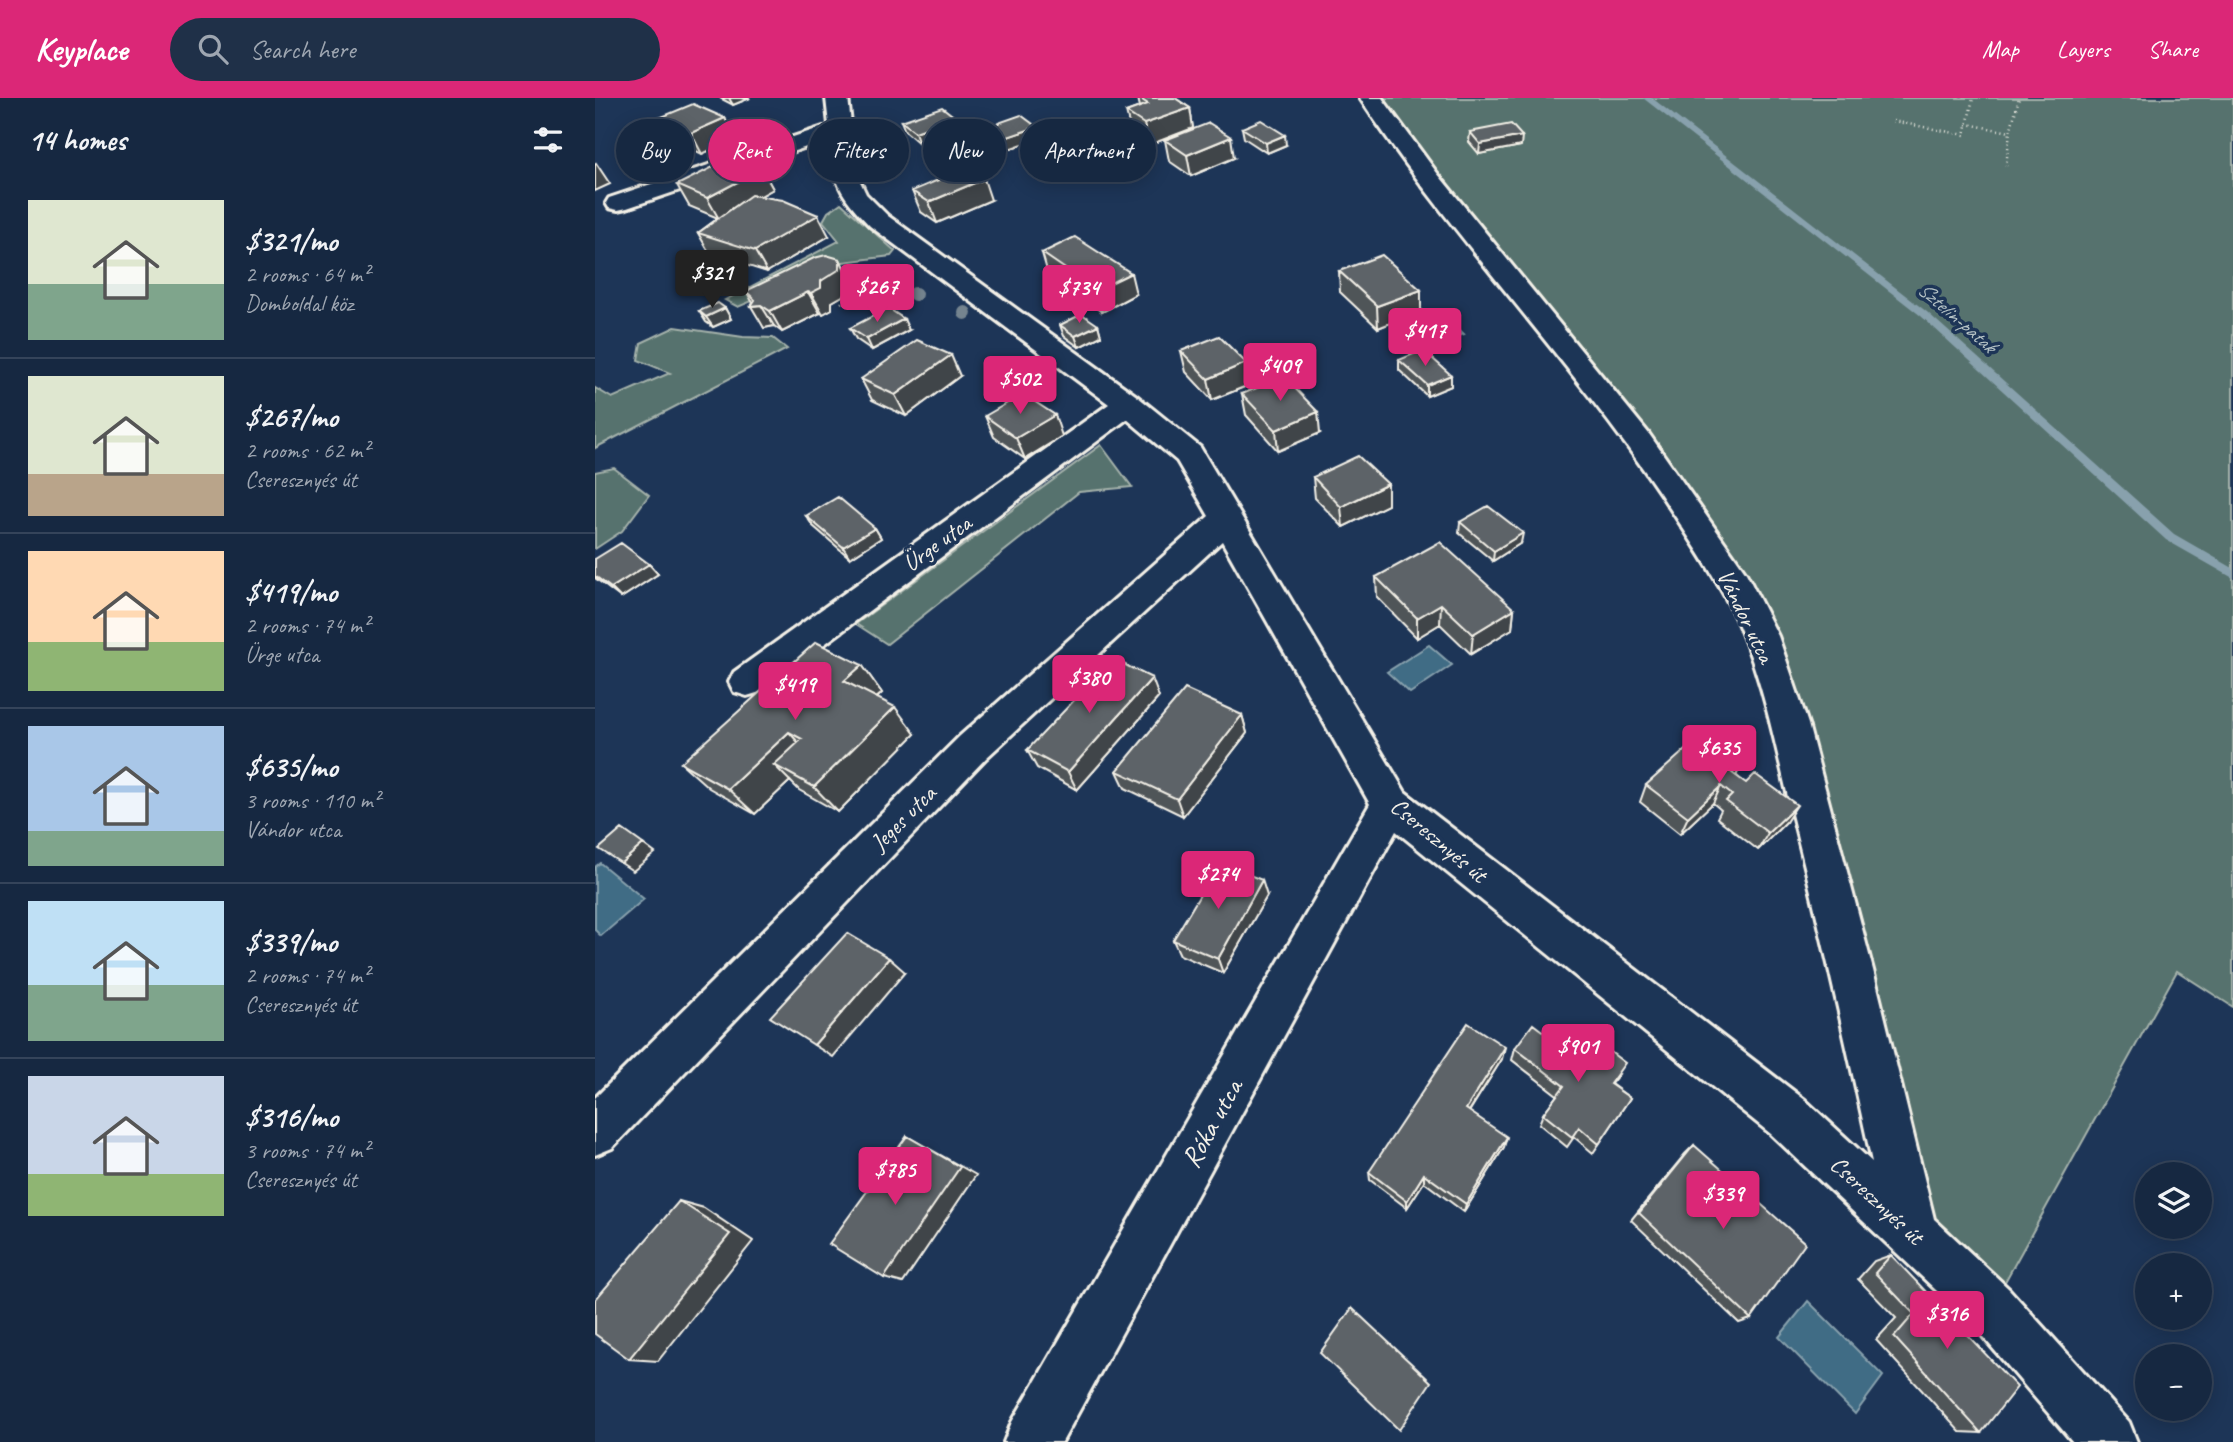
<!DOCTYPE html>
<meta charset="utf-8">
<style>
body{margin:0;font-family:Caveat,sans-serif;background:#1f3048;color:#f1f3f6;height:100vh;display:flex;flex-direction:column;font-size:26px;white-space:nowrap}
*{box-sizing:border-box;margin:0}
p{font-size:23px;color:#9ea6b1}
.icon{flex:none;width:38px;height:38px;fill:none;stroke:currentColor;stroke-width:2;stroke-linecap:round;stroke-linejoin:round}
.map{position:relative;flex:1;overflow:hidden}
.panel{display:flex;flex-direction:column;background:#162841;width:595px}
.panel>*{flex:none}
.top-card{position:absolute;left:21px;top:21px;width:665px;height:63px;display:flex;gap:14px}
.buttons{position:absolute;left:1540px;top:1064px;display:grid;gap:14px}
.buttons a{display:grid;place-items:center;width:77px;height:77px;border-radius:50%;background:#162841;box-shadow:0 4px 18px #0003,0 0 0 2px #35445a;font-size:35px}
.price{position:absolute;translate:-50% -60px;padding:0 16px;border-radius:7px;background:#db2777;color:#fff;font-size:23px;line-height:46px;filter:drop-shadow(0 2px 4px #0008)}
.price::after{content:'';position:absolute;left:50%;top:42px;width:21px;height:16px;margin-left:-10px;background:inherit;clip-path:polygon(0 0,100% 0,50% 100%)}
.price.current{background:#222;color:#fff}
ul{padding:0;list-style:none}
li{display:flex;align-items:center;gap:21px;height:175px;padding:0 28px}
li+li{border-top:2px solid #35445a}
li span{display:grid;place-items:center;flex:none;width:196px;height:140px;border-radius:0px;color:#555}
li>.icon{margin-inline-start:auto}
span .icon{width:84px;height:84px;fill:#fffc;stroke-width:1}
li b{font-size:30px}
h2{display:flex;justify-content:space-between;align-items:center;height:84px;padding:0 28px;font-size:30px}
.tag{padding:0 24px;border-radius:32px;background:#162841;box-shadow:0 4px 18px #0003,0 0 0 2px #35445a;font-size:24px;line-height:63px}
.tag.current{background:#db2777;color:#fff}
header{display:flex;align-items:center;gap:42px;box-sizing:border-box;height:98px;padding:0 35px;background:#db2777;color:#fff}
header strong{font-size:33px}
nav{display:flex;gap:38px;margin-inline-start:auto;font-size:24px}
.search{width:490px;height:63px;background:#1f3048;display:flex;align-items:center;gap:18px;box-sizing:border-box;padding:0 24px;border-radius:38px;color:#9ea6b1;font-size:26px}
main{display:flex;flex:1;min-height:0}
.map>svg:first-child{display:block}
.green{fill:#56726e;stroke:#a5b2ab;stroke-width:2}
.water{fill:#406c85;stroke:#88a1ad;stroke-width:2}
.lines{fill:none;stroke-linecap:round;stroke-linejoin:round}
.stream{fill:#88a1ad;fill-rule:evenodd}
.minor-casing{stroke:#f4f1e8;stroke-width:6}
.path{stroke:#f4f1e8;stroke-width:2.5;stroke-dasharray:1 3.5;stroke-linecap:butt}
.minor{fill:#1d3557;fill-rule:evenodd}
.tree{fill:#75848f}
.wall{fill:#505559;stroke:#f4f1e8;stroke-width:2}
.shaded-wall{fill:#414549;stroke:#f4f1e8;stroke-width:2}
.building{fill:#5d6368;stroke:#f4f1e8;stroke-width:2}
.labels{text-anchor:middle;stroke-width:7;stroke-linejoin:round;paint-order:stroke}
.far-water-label{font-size:21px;font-style:italic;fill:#b5c2c5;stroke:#1d3557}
.street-label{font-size:24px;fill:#f4f1e8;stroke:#1d3557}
.near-street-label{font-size:28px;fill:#f4f1e8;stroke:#1d3557}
</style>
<header>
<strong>Keyplace</strong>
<div class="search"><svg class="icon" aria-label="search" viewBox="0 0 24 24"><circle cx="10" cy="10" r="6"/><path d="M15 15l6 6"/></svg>Search here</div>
<nav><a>Map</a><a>Layers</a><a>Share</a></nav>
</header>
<main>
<section class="panel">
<h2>14 homes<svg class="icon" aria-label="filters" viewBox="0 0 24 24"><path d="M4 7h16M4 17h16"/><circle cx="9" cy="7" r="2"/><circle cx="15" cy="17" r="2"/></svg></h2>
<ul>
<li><span style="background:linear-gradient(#dfe7d0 60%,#7fa58c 0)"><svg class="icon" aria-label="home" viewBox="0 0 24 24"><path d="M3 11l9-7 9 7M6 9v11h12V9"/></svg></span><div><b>$321/mo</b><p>2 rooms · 64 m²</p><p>Domboldal köz</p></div></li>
<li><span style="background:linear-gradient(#dfe7d0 70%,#b9a48a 0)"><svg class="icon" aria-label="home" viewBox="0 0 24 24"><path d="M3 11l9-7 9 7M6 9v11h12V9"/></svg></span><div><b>$267/mo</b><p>2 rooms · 62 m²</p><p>Cseresznyés út</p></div></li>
<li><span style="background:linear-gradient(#ffd9b3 65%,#8fb573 0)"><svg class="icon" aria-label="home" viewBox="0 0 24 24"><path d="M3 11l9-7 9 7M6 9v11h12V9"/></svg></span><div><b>$419/mo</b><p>2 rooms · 74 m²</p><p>Ürge utca</p></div></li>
<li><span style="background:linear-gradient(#a9c7e8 75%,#7fa58c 0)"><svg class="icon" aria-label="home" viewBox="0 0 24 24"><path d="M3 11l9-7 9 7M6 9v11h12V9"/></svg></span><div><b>$635/mo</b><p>3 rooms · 110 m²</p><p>Vándor utca</p></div></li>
<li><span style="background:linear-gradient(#bfe0f5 60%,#7fa58c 0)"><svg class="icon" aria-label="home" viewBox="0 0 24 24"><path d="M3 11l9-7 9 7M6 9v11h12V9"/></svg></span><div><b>$339/mo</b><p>2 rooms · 74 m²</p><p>Cseresznyés út</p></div></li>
<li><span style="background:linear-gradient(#c9d6e8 70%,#8fb573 0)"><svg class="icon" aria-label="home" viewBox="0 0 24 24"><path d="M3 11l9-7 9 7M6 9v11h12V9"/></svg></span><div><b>$316/mo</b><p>3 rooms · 74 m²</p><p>Cseresznyés út</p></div></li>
</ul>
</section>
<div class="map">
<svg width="1638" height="1344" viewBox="0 0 1638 1344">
<rect width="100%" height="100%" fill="#1d3557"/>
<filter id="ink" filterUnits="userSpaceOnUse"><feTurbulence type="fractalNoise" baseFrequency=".0143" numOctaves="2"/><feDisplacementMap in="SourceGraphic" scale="14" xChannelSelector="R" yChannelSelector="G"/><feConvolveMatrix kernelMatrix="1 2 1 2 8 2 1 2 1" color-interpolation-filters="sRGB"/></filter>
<g filter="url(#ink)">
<path class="green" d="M776 0H1638V909L1582 873 1396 1209 1317 1135 1140 486Z
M246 105 300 153 296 158 248 164 143 209 130 202 244 143 228 123 233 114Z
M80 229 148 239 178 240 192 251 0 350V290L17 300 75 275 43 262 46 245Z
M506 347 537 389 484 394 292 546 261 526Z
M19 370 54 397 27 433 0 451V374Z"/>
<path class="water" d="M845 213 869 236 850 243 826 220Z
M834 547 857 567 815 595 792 574Z
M5 765 49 801 6 838 0 832V769Z
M1213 1203 1288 1278 1260 1316 1184 1239Z"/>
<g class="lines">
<path class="stream" d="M1048 0H1057L1332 214 1579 436 1638 470V480L1571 442 1326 218Z"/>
<defs>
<path id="minor" d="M231 0H253L262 77 271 96 293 118 543 299 605 349 810 694 1210 1002 1277 1064C1252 948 1226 832 1197 716 1180 646 1167 573 1135 508 1115 469 1089 432 1065 395 972 258 856 138 765 0H787L842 75 1054 336 1151 475 1183 538 1213 626 1278 872 1339 1121 1414 1191 1534 1324 1542 1344H1478L1378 1227 1176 1036 801 733 467 1344H409L417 1324 775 706 627 443 391 660 17 1050 0 1057V1000L365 638 614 418 582 363 532 321 165 594 152 598 139 594 134 584 139 574 514 306 275 128C244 95 239 86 235 41L32 110 23 112 14 110 11 105 14 100 234 27Z"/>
</defs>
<use href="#minor" class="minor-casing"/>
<path class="path" d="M1298 23 1370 37 1378 0
M1372 26 1415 34 1424 0
M1411 68 1415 34
M246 205 292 172"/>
<use href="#minor" class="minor"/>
</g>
<g class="tree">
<circle cx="320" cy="196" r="7"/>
<circle cx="370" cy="215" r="7"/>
</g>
<path class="wall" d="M125 0H155L138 7Z
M543 0H580L595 10 598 30 554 47 536 34 531 14 545 9Z
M64 20 140 41 107 56 76 41Z
M306 23 365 31 324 45 310 33Z
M442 29 445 40 408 53 392 40 389 30Z
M647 30 691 47 672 55 649 40Z
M875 34 926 48 884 56 874 44Z
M570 42 639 60 596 78 574 63Z
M167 71 178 91 166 98 234 138 172 174 115 156 103 135 123 120 94 108 82 87Z
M317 93 396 102 342 125 326 114Z
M447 155 541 196 507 214 453 176Z
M245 161 255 183 256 193 237 204V211L228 216 225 215 187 234 179 228 169 230 158 205 151 193Z
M744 173 826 192V213L783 230 745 194Z
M130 210 136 221 118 229 111 224 104 213Z
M465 227H503L506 238 484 249 469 238Z
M255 230 314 232 277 252 261 241Z
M586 253 651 265 654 287 617 302 591 274Z
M804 262 856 277V288L832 298 804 272Z
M365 278 311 318 277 302 266 281Z
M647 296 725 335 683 353 651 317Z
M390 318 467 338 430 361 399 339Z
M718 379 793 386V407L748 429 720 400Z
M211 418 280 430 286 440 255 460 218 428Z
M865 424 926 445 898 463 864 435Z
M0 461 54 466 63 476 26 500 0 480Z
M781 479 919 511 917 531 876 556 845 526 822 540 782 499Z
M267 567 287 595 282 600 320 636 243 714 204 692 195 683 160 716 114 690 86 665Z
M564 599 482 692 442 670 432 652Z
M647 617 652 635 588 718 530 690 522 673Z
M1147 666 1141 677 1191 724 1163 752 1122 720 1126 712 1118 705 1085 736 1045 704 1051 687Z
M672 798 628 875 585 857 578 842Z
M920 950 987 963 1024 976 1016 986 1035 1000 998 1055 979 1039 972 1049 944 1026 948 1016 962 997 917 962Z
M907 961 874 1014 909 1049 869 1114 829 1084 812 1110 775 1082 774 1074Z
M1099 1047 1156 1221 1144 1225 1036 1122 1090 1056Z
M1296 1157 1386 1335 1365 1334 1281 1242 1301 1220 1263 1181 1279 1163Z"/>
<path class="shaded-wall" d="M134 0H155L138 7Z
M595 10 598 30 554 47 549 26Z
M130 20 140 41 107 56 96 35Z
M361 20 365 31 324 45 320 34Z
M442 29 445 40 408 53 404 42Z
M690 37 691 47 672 55 671 45Z
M927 38 926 48 884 56 885 46Z
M636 39 639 60 596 78 592 57Z
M1 65 15 86 0 93V66Z
M167 71 178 91 124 121 112 100Z
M389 81 396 102 342 125 334 104Z
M223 117 234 138 172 174 160 153Z
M245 161 255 183 256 193 237 204V211L228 216 216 195Z
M536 175 541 196 507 214 501 192Z
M826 192V213L783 230 782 208Z
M213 194 225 215 187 234 175 213Z
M166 207 179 228 169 230 156 208Z
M130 210 136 221 118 229 111 219Z
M309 221 314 232 277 252 272 241Z
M503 227 506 238 484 249 480 238Z
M356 257 365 278 311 318 300 297Z
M651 265 654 287 617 302 613 281Z
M856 277V288L832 298V287Z
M723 314 725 335 683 353 681 332Z
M460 317 467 338 430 361 421 340Z
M793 386V407L748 429 746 409Z
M280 430 286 440 255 460 248 449Z
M928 435 926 445 898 463 899 453Z
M54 466 63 476 26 500 16 490Z
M846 506 845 526 822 540V520Z
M919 511 917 531 876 556 878 536Z
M267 567 287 595 270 610 249 583Z
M557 580 564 599 482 692 473 674Z
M300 609 320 636 243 714 219 689Z
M647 617 652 635 588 718 582 701Z
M194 634 218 661 179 667 195 683 160 716 133 691Z
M1147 666 1138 684 1129 692 1137 675Z
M1126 688 1118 705 1085 736 1093 719Z
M1202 707 1191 724 1163 752 1173 735Z
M48 746 60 755 38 773 26 765Z
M667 782 672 798 628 875 623 861Z
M294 860 310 874 238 959 219 947Z
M910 949 907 961 869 1021 871 1011Z
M312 1038 381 1077 308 1185 289 1180Z
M912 1039 909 1049 869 1114 871 1106Z
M829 1076V1084L812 1110V1103Z
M84 1103 109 1110 158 1143 63 1263 34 1261Z"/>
<path class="building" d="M544 0H580L595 10 549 26 531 14 553 6Z
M98 6 130 20 96 35 64 20Z
M347 9 361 20 320 34 306 23Z
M426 17 442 29 404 42 389 30Z
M666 22 690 37 671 45 647 30Z
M614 25 636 39 592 57 570 42Z
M916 26 927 38 885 46 875 34Z
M138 59 167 71 112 100 82 87Z
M372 70 389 81 334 104 317 93Z
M156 97 188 102 223 117 160 153 103 135Z
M480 139 536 175 501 192 447 155Z
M231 157 245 161V171L226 183V190L216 195 213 194 175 213 166 207 156 208 160 202 151 193 219 160Z
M787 157 826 192 782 208 744 173Z
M123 205 130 210 111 219 104 213Z
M293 210 309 221 272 241 255 230Z
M487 216 503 227 480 238 465 227Z
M624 238 651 265 613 281 586 253Z
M322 242 356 257 300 297 266 281Z
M828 252 856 277 832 287 804 262Z
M689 279 723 314 681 332 647 296Z
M428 296 460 317 421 340 390 318Z
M763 358 793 386 746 409 718 379Z
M243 399 280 430 248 449 211 418Z
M893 408 928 435 899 453 865 424Z
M845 444 919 511 878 536 846 506 822 520 781 479Z
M26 445 54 466 16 490 0 478V461Z
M221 544 267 567 249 583 300 609 219 689 179 667 207 641 194 634 133 691 86 665Z
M518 561 557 580 473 674 432 652Z
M590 591 647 617 582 701 522 673Z
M1107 637 1147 666 1137 675 1151 685 1160 676 1202 707 1173 735 1131 703 1137 697 1126 688 1093 719 1051 687Z
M27 731 48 746 26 765 4 751Z
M624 765 667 782 623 861 578 842Z
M252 835 294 860 219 947 175 919Z
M873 925 910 949 871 1011 912 1039 871 1106 829 1076 812 1103 774 1074Z
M938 926 987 963 1002 944 1030 965 1015 986 1035 1000 1004 1046 984 1029 977 1039 948 1016 969 988 920 950Z
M312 1038 365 1069 289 1180 234 1146Z
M1099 1047 1210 1145 1156 1221 1044 1115Z
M84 1103 135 1136 34 1261 0 1236V1202Z
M1296 1157 1422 1289 1386 1335 1299 1239 1319 1216 1280 1175Z
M757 1210 836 1284 804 1332 725 1255Z"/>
</g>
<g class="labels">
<g class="far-water-label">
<text transform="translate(1362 219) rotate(41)" y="7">Sztelin-patak</text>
</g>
<g class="street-label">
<text transform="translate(342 445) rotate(-36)" y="8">Ürge utca</text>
<text transform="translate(1151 518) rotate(64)" y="8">Vándor utca</text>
<text transform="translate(308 720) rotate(-45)" y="8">Jeges utca</text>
<text transform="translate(844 742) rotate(40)" y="8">Cseresznyés út</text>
<text transform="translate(1282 1102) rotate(43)" y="8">Cseresznyés út</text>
</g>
<g class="near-street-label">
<text transform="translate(616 1025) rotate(-61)" y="10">Róka utca</text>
</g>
</g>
</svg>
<div class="buttons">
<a><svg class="icon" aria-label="layers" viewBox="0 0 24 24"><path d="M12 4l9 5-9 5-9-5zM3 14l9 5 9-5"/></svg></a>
<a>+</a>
<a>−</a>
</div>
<b class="price current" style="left:117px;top:212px">$321</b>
<b class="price" style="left:282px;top:226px">$267</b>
<b class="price" style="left:484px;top:227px">$734</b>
<b class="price" style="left:830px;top:270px">$417</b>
<b class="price" style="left:685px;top:305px">$409</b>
<b class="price" style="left:425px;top:318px">$502</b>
<b class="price" style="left:494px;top:617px">$380</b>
<b class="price" style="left:200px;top:624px">$419</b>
<b class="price" style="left:1124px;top:687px">$635</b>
<b class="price" style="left:623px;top:813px">$274</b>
<b class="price" style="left:983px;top:986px">$901</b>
<b class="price" style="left:300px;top:1109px">$785</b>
<b class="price" style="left:1128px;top:1133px">$339</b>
<b class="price" style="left:1352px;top:1253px">$316</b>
<div class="top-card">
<a class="tag">Buy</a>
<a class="tag current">Rent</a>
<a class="tag">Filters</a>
<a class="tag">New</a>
<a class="tag">Apartment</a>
</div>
</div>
</main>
